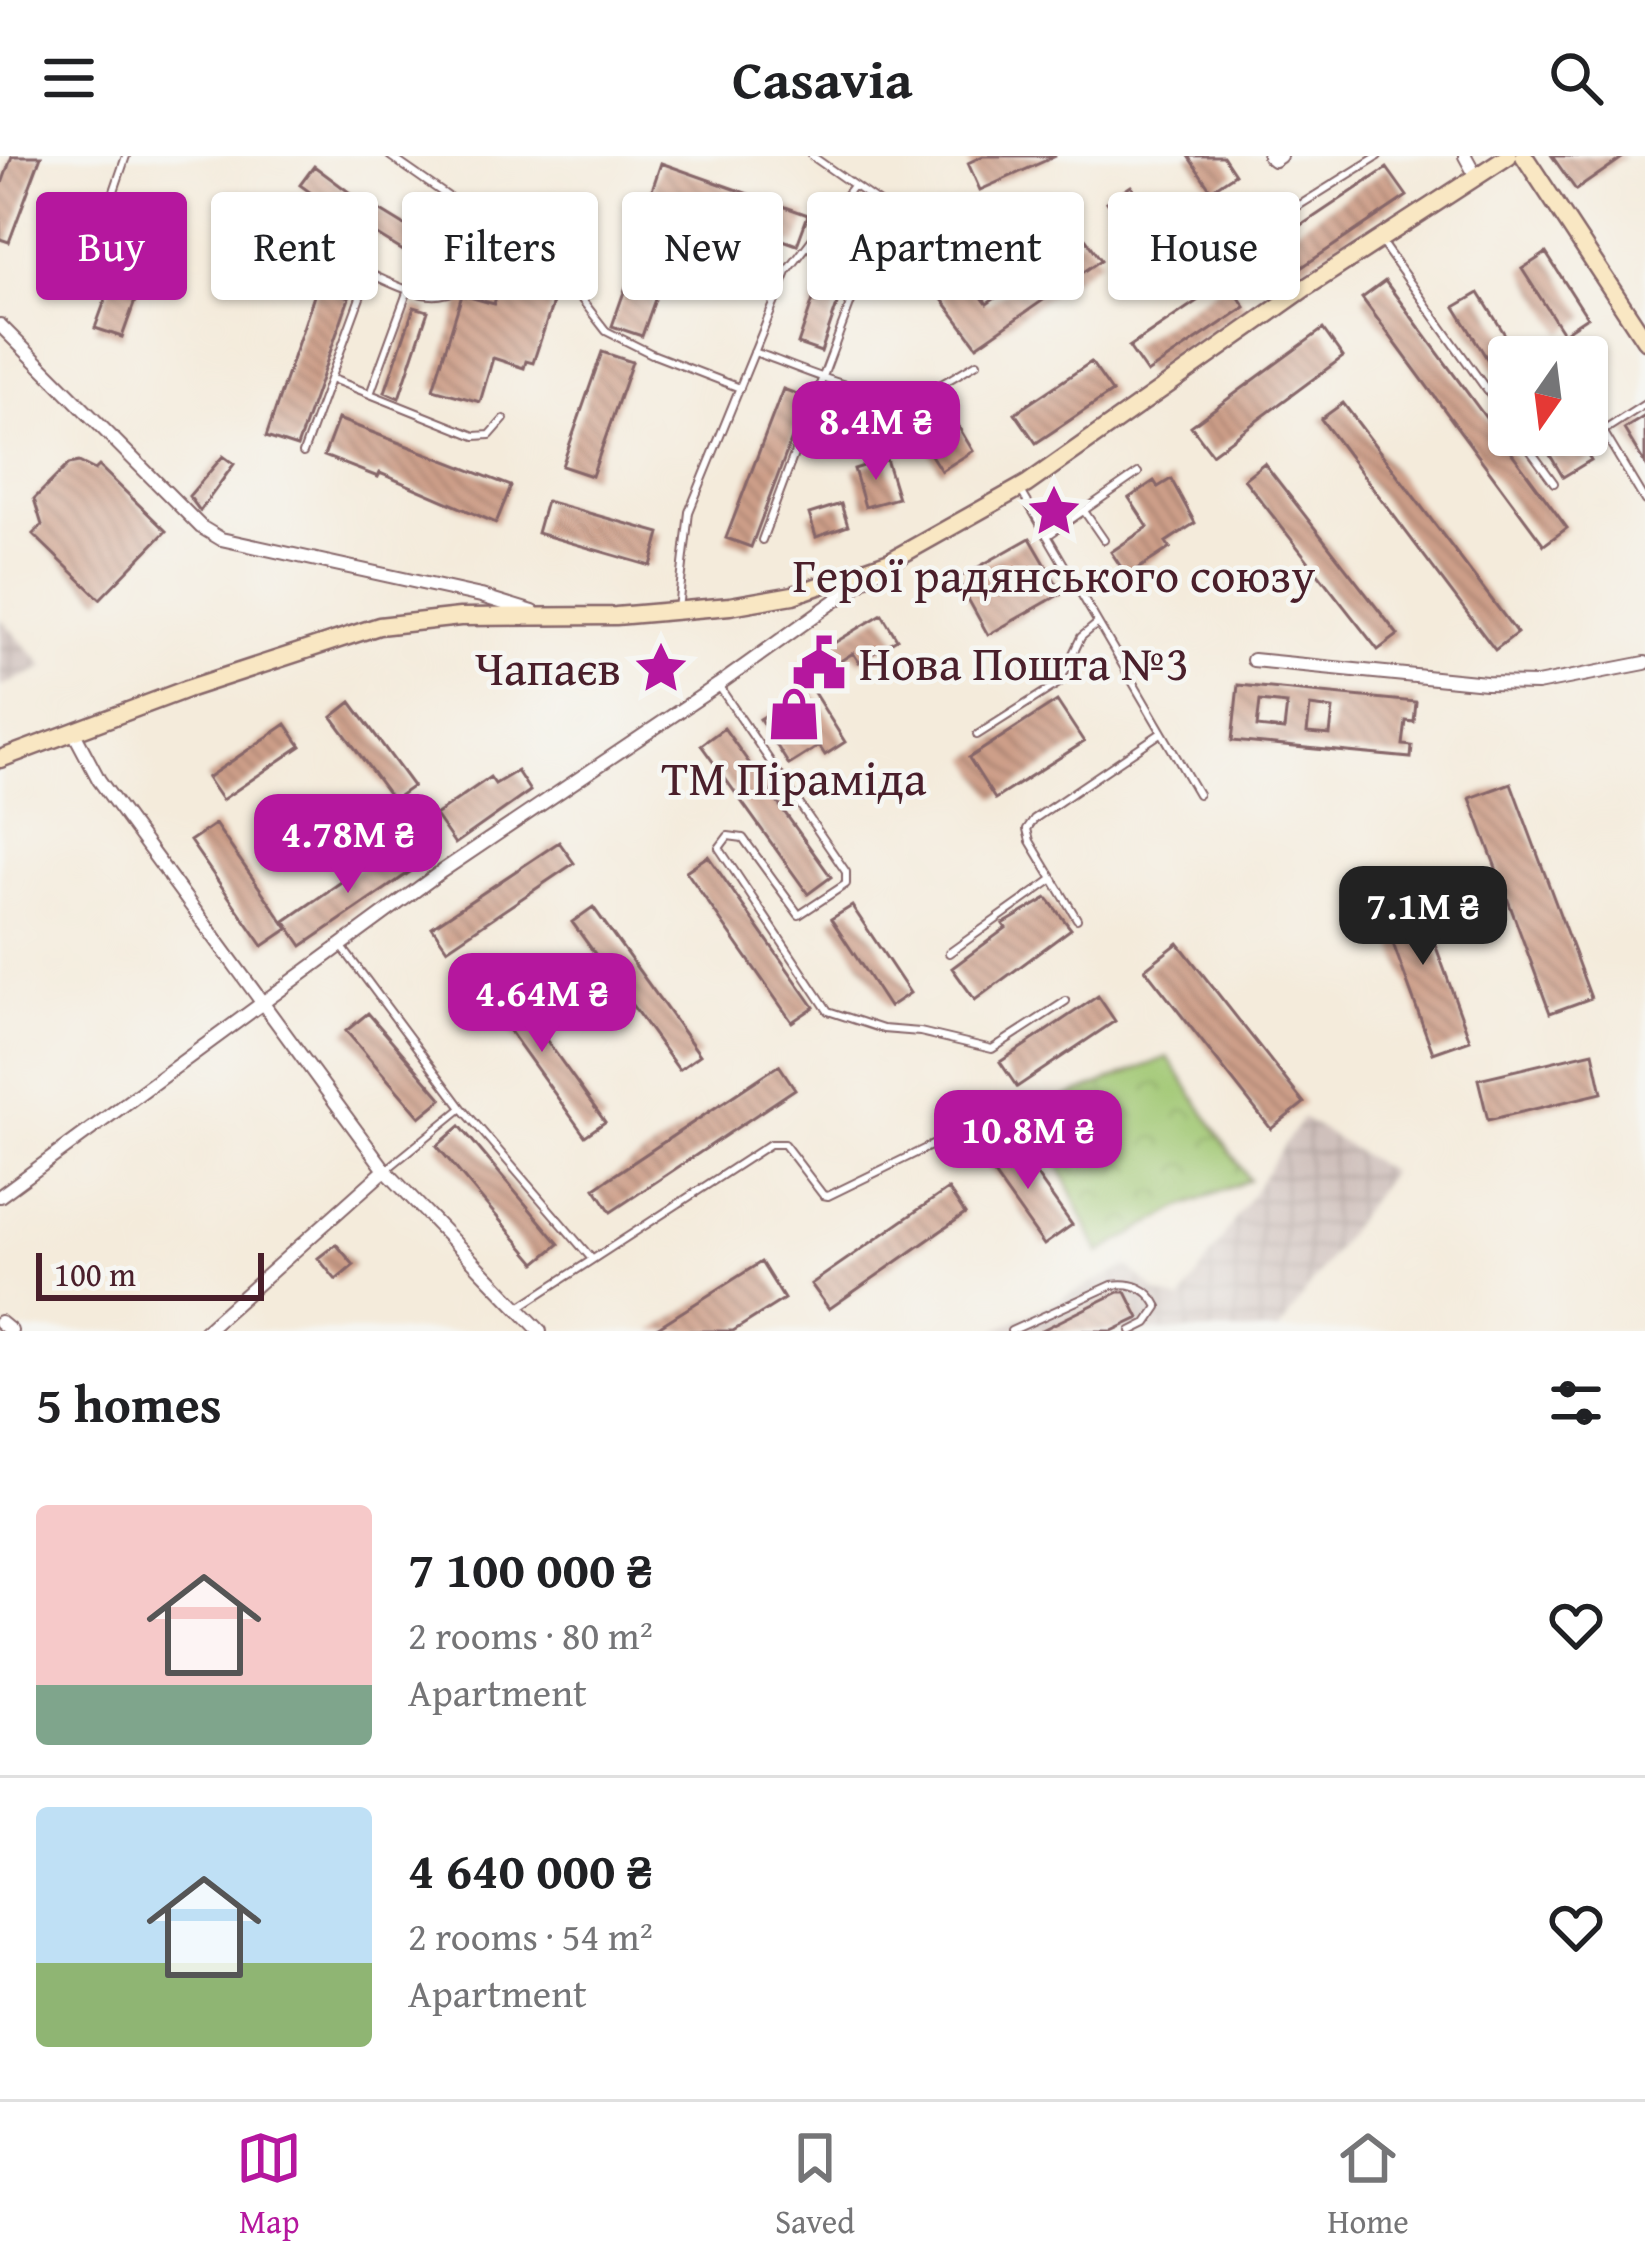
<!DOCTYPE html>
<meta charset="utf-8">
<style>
body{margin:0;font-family:"Gentium Book Plus",serif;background:#f6f6f6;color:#202124;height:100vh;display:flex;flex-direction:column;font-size:45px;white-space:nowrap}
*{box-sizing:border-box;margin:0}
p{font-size:39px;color:#757577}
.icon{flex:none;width:66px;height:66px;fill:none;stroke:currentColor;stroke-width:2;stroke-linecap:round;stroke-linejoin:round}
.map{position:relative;height:1175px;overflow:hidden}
.sheet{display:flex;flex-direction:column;background:#fff;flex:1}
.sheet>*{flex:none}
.top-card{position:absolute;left:36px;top:36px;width:1575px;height:108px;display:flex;gap:24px}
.needle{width:78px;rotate:194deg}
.fabs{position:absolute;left:1488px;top:180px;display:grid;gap:24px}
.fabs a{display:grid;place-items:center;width:120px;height:120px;border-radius:12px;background:#fff;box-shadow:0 3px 9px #0004;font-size:60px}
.scale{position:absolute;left:36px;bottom:30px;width:228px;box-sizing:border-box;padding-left:12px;border:6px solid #4a1f2b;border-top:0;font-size:33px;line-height:42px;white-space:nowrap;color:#4a1f2b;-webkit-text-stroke:9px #f6f6f2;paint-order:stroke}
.price{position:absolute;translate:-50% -102px;padding:0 27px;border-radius:24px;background:#b5179e;color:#fff;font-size:39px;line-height:78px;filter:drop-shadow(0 3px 6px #0008)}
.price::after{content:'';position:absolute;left:50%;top:72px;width:36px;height:27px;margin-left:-18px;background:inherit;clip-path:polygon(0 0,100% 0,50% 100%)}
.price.current{background:#222;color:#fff}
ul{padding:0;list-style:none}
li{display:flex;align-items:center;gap:36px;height:300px;padding:0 36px}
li+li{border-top:3px solid #e0e0e0}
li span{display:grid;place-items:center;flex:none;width:336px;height:240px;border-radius:12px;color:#555}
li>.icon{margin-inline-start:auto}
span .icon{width:144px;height:144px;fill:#fffc;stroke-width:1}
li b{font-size:51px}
h2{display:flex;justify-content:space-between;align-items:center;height:144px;padding:0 36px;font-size:51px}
.chip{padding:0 42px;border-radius:12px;background:#fff;box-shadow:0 3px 9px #0004;font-size:42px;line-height:108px}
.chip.current{background:#b5179e;color:#fff}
header{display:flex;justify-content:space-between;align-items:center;height:156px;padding:0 36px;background:#fff;font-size:54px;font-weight:800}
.tab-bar{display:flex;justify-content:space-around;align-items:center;height:168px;border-top:3px solid #e0e0e0;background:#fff;font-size:33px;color:#757577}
.tab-bar a{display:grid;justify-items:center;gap:6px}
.tab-bar .current{color:#b5179e}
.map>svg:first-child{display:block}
.industrial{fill:url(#industrial-grid)}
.park{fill:url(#park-crowns);stroke:#75734e;stroke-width:3}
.building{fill:url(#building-back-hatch);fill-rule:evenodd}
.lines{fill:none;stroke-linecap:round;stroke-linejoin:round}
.lane-casing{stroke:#866669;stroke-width:10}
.street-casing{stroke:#866669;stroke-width:16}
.secondary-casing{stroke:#866669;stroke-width:21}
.lane{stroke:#fff;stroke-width:6}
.street{stroke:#fff;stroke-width:12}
.secondary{stroke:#f9e7c3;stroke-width:16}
.labels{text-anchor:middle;stroke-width:9;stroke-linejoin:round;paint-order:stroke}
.poi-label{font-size:48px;fill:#4a1f2b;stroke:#f6f6f2}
</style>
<header><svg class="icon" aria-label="menu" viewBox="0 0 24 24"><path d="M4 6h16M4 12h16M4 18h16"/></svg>Casavia<svg class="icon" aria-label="search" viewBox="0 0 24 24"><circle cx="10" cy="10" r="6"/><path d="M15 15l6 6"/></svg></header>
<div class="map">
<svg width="1645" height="1175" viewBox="0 0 1645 1175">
<defs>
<pattern id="industrial-grid" width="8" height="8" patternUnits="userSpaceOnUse" patternTransform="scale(3)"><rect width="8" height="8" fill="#cfc0bb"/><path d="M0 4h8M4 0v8" fill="none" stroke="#b3a5a1"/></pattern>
<pattern id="park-crowns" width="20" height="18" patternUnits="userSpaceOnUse" patternTransform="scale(3)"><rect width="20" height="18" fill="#a0c772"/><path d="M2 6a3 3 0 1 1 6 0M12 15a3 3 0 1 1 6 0" fill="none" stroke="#8baa63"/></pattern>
<pattern id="building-back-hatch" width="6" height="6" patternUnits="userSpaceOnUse" patternTransform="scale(3)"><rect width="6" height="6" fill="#cd9f89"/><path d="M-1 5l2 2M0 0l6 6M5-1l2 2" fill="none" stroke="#a88170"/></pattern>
</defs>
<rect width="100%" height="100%" fill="#f6f6f2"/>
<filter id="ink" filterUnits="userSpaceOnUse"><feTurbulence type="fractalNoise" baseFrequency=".00833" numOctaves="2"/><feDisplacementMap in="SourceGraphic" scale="24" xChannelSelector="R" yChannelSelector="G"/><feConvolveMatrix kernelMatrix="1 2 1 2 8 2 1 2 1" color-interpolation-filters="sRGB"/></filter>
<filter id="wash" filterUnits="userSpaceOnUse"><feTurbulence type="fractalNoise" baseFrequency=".004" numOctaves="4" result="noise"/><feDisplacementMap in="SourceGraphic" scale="48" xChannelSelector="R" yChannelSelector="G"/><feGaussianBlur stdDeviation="2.7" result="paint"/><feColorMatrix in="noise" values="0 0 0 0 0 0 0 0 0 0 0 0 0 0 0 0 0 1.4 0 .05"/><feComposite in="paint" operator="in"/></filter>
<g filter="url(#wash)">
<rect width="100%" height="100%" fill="#f4ebdb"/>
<path class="industrial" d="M0 462 45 511 0 531Z
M1302 962 1390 1016 1279 1175H994L1128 1110 1159 1138 1181 1145Z"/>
<path class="park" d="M1168 901 1249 1024 1179 1052 1099 1097 1034 954Z"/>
<g id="blocks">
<path class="building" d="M12 0H41L9 86 0 83V33Z
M983 0H1056L980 34 968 7Z
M1188 0H1223L1235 18 1211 34Z
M1552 0H1625L1576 34Z
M661 7 808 59 797 89 688 50 642 180 612 170 658 39 651 37Z
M314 10 357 42 343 60 300 29Z
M1387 12 1407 40 1277 128 1257 99Z
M1131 30 1145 50 1161 39 1180 66 1164 77 1158 72 1135 87 1107 46Z
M376 52 425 82 413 101 364 71Z
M138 54 164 64 122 181 95 172Z
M841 61 864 69 821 196 798 188Z
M1084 80 1101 104 977 190 929 126 956 106 987 148Z
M1546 97 1587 161 1563 177 1522 113Z
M504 113 557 134 533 207 526 205 524 212 493 202 480 246 433 233 462 139 494 148Z
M1228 124 1245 151 1147 217 1129 191Z
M1385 125 1567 372 1544 389 1362 142Z
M317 131 349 142 297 291 266 281Z
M1479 137 1519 201H1509V216L1499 222 1455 151Z
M414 151 428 155 399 242 385 236Z
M1323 173 1343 201 1212 298 1191 270Z
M602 196 632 206 592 320 562 310Z
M1091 206 1112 236 1036 287 1015 257Z
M783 233 807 242 751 391 726 382Z
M1343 247 1517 477 1495 494 1321 263Z
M949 255 973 295 941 315 916 275Z
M1645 260V308L1624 273Z
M338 263 511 330 496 367 380 317 378 321 324 300Z
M1538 279H1576L1591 304 1563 321Z
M223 300 234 308 200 355 189 340Z
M886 303 898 342 865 351 854 313Z
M79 306 95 314 99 310 166 375 100 443 33 378 42 369 34 343 69 308Z
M1264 307 1398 479 1378 494 1244 323Z
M1171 323 1195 367 1166 386 1170 392 1127 420 1111 396 1148 371 1129 342 1154 325 1158 331Z
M546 345 660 377 651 410 537 377Z
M841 348 848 370 816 381 809 358Z
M1030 382 1062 437 988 479 957 423Z
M882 458 897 483 859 506 853 497 809 525 798 509Z
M1238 529 1416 546 1414 566 1406 565 1403 589 1412 590 1411 602 1232 585ZM1260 545 1287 548 1284 574 1257 571ZM1310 550 1333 553 1330 579 1307 577Z
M811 532 845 586 825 599 819 590 789 609 760 563Z
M1057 545 1084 586 995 643 969 602Z
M351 546 413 630 393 644 332 561Z
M286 568 301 590 222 644 207 622Z
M724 572 831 721 808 738 701 589Z
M517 615 530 635 455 688 435 659 490 621 495 628Z
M1511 627 1591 842 1550 857 1470 642Z
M215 668 288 773 263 790 190 685Z
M559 686 574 707 447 793 432 771Z
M393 690 410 716 302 790 285 765Z
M708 700 814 851 792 866 686 715Z
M1413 728 1470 884 1433 897 1376 741Z
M1047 742 1071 773 975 844 952 812 1006 772 1003 768Z
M852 750 910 837 889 851 831 763Z
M593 751 700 899 679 914 572 766Z
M1178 787 1304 947 1271 973 1145 813Z
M499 818 605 966 585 980 479 832Z
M1098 840 1115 865 1017 931 1000 906Z
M368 857 442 943 420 961 346 875Z
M1593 896 1602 937 1488 964 1478 923Z
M779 909 795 933 611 1056 595 1032Z
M460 970 559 1088 536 1107 437 990Z
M1011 983 1072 1069 1044 1089 983 1003Z
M948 1033 965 1058 829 1153 811 1128Z
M336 1088 354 1109 336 1124 318 1102Z
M761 1106 784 1143 733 1175H652Z
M1119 1136H1126L1139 1162 1112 1175H1040Z"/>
</g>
</g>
<g filter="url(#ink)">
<use href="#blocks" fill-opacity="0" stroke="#866669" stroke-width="3"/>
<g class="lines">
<defs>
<path id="lane" d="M390 0 565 122 606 175 652 198 740 232
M812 0 932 84
M1295 52 1378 0
M1381 86 1509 265
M352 109C439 151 445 154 515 87
M82 129 126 0
M754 196C799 211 871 247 918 237 939 232 958 218 977 207
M1547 199 1549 201
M335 224 475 280 490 279 504 263
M370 238 408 134
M1587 253 1603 275 1645 248
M1603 275 1645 345
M1519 279 1554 327
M303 297 369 117
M1021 335 1198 638
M1084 355 1104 384
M1047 380 1138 317
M762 384 886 52
M678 453 689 356 780 133 787 116 852 31
M718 529 846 716V728L799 759 743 682 728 680 719 692 828 855 883 873 920 876 992 893 1066 845
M977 579 1059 527 1081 481 1098 467
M1077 763 1030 685 1027 673 1034 663 1161 577
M342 791 462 952 591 1102
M949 797 1053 723
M386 1014 462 952
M518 1152 770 988H784L823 1039 828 1040 957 977
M1011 1175 1112 1129C1132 1126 1149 1132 1158 1151L1147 1167 1131 1175"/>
<path id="street" d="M1269 0 1274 4 1280 0
M1465 0 1476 20
M0 169 201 371 221 383 481 440 533 456
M1253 504 1486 527 1537 528 1645 507
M74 577 99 624 385 1014 540 1175
M0 1040 442 715 718 529 878 414
M0 1166 11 1175
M205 1175 385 1014"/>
<path id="secondary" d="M1524 0 1645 184
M0 603 187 533 379 470 460 461 616 460 730 450 793 439 890 405 1027 328 1305 132 1508 0"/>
</defs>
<use href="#lane" class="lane-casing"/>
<use href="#street" class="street-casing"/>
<use href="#secondary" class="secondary-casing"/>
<use href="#lane" class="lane"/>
<use href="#street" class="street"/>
<use href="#secondary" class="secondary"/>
</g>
</g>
<defs>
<symbol id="sight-bare" viewBox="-9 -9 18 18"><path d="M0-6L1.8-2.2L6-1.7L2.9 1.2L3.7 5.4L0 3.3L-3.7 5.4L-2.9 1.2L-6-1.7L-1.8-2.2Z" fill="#b5179e" stroke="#f6f6f2" stroke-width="2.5" paint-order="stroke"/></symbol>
<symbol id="civic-bare" viewBox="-9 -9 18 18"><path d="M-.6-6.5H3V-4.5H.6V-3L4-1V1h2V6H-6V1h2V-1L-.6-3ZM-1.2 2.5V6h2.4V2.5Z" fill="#b5179e" stroke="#f6f6f2" stroke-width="2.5" paint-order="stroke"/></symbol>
<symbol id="shop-bare" viewBox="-9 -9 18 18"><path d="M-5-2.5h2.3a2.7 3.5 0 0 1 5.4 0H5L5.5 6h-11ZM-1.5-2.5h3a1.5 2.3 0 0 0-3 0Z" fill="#b5179e" stroke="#f6f6f2" stroke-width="2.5" paint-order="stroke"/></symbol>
</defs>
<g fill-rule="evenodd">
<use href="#sight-bare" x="1016" y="317" width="76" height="76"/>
<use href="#civic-bare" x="781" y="469" width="76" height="76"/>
<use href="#sight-bare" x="623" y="474" width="76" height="76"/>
<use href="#shop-bare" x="756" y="520" width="76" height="76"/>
</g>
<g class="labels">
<g class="poi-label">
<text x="1054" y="436">Герої радянського союзу</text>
<text x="859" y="524" text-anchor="start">Нова Пошта №3</text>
<text x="621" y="529" text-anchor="end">Чапаєв</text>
<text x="794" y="639">ТМ Піраміда</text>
</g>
</g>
</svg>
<div class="fabs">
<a><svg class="needle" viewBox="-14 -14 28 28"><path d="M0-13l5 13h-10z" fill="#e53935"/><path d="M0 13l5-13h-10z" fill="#757577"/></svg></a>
</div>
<div class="scale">100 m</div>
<b class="price" style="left:876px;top:327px">8.4M ₴</b>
<b class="price" style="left:348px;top:740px">4.78M ₴</b>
<b class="price current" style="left:1423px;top:812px">7.1M ₴</b>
<b class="price" style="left:542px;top:899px">4.64M ₴</b>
<b class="price" style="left:1028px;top:1036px">10.8M ₴</b>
<div class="top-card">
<a class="chip current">Buy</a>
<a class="chip">Rent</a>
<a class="chip">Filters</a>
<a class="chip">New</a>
<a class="chip">Apartment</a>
<a class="chip">House</a>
</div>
</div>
<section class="sheet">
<h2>5 homes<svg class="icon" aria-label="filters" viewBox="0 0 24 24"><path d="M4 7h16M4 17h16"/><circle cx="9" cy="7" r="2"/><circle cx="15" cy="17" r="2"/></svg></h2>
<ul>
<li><span style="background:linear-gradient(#f6c9c9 75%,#7fa58c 0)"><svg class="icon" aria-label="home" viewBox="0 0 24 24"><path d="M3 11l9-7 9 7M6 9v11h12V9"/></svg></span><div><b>7 100 000 ₴</b><p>2 rooms · 80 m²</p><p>Apartment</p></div><svg class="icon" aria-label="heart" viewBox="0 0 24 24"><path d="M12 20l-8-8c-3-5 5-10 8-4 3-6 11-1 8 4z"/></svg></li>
<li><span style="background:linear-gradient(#bfe0f5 65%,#8fb573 0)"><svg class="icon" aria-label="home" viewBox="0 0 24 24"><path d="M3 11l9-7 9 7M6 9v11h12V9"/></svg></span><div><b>4 640 000 ₴</b><p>2 rooms · 54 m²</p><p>Apartment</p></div><svg class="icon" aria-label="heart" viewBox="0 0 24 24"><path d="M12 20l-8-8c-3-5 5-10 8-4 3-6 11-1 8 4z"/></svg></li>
</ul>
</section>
<nav class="tab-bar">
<a class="current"><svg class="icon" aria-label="map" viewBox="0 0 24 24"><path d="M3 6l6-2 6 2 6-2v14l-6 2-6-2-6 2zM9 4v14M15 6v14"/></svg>Map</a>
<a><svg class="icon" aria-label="saved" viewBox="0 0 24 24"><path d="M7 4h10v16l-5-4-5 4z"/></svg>Saved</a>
<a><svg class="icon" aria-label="home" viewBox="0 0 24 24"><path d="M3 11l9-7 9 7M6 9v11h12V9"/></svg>Home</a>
</nav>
